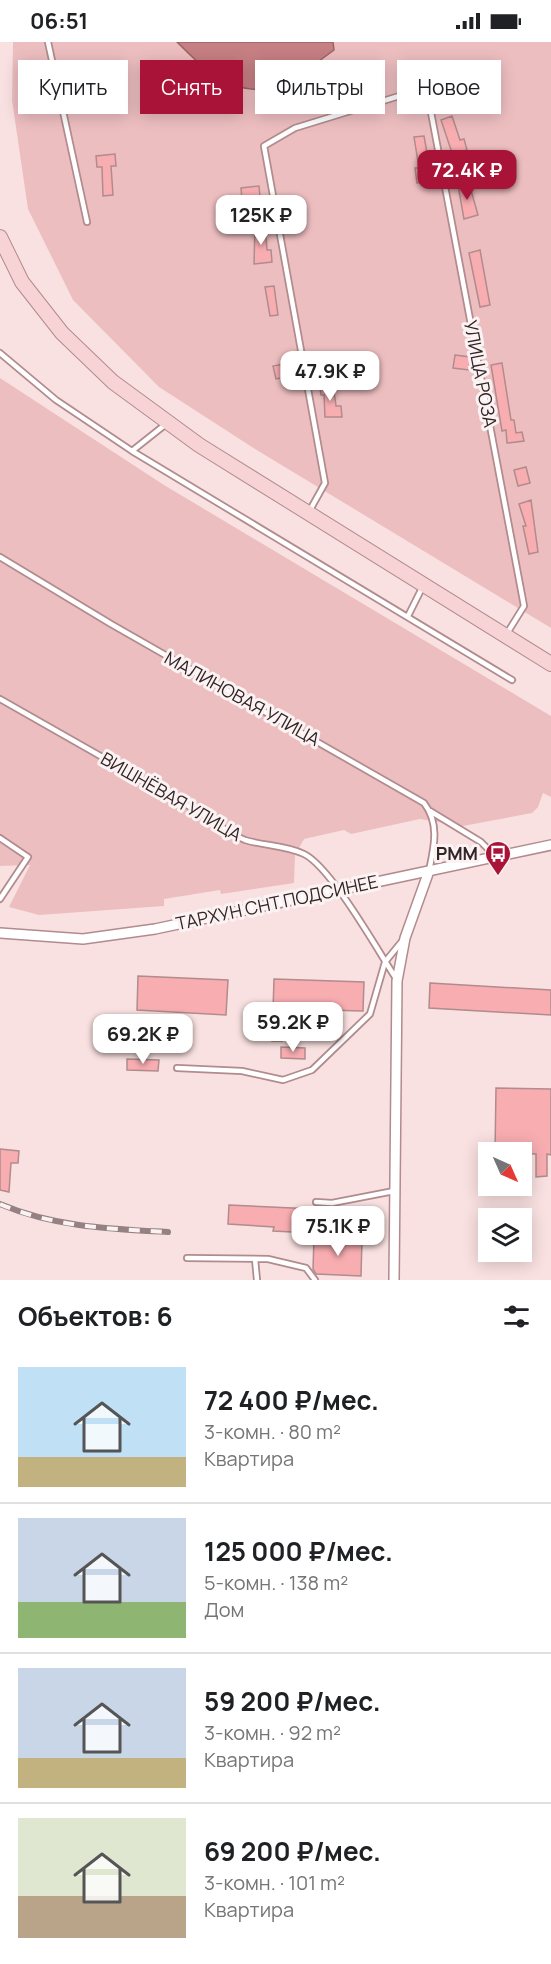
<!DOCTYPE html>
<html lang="ru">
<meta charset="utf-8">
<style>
body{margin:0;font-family:Manrope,sans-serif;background:#f2f2f2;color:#202124;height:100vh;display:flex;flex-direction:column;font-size:22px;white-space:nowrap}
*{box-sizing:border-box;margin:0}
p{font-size:20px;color:#757577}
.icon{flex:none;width:33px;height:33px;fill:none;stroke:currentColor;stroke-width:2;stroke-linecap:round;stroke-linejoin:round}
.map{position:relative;height:1238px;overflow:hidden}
.drawer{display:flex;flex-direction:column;background:#fff;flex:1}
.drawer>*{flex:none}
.hud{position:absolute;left:18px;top:18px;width:516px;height:54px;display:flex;gap:12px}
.needle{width:39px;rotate:135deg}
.buttons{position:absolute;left:478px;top:1100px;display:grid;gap:12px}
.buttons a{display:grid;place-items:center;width:54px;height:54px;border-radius:0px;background:#fff;box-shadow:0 3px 15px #0003;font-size:30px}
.price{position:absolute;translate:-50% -51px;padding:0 14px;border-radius:12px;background:#fff;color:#222;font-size:20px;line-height:39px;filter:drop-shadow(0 2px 3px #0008)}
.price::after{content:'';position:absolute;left:50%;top:36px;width:18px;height:14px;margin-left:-9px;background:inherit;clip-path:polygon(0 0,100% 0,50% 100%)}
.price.active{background:#aa1338;color:#fff}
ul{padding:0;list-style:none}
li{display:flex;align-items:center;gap:18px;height:150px;padding:0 18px}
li+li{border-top:2px solid #e0e0e0}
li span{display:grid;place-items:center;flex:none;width:168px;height:120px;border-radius:0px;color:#555}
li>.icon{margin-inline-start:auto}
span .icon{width:72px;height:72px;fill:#fffc;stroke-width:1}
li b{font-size:26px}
h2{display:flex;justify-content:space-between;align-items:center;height:72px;padding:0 18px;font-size:26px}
.tag{padding:0 21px;border-radius:0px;background:#fff;box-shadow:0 3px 15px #0003;font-size:21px;line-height:54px}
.tag.active{background:#aa1338;color:#fff}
.status{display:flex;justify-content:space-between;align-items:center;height:42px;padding:0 30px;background:#fff;direction:ltr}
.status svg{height:16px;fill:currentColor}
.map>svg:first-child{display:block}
.green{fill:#edbec0}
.water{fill:#c67f83;stroke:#9a6467;stroke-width:1.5}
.building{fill:#f8adb1;stroke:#b18b8d;stroke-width:1.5}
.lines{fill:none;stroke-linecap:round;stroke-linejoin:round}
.service-casing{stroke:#b18b8d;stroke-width:8}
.minor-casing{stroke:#b18b8d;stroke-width:12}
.secondary-casing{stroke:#b18b8d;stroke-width:16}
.service{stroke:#fff;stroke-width:4.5}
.minor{stroke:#fff;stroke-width:9}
.secondary{stroke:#f8d3d6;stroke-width:14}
.rail-casing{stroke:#958182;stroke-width:6}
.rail{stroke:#fbf3f3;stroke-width:4;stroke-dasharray:11;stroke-linecap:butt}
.labels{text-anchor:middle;stroke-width:6;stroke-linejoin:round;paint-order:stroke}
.street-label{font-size:18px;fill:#332425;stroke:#fbf3f3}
.poi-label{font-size:18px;font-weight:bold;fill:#332425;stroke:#fbf3f3;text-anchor:end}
</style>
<div class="status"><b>06:51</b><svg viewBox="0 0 49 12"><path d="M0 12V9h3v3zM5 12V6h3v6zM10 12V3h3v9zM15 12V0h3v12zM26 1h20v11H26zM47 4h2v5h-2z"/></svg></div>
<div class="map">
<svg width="551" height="1238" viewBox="0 0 551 1238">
<rect width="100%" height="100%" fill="#fae1e1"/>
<path class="green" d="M13 0H551V586L255 407 159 345 73 258 28 167 12 58Z
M0 336 164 443 551 674V755L543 751 538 765 532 771 463 784 420 777 351 792 344 788 304 797 295 813 294 841 221 852 220 848 164 857V864L39 873 9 865 30 823 0 824Z"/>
<path class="water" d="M177 0H333L334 8 296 36 297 40C288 46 280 46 270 47 229 52 204 27 177 0Z"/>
<path class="building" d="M452 74 460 98 464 97 467 108 463 109 471 125 459 132 441 78Z
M424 94 432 139 417 141 415 126H419L414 95Z
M115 112 116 124H111L113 153 103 154 102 125H97L96 114Z
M469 141 478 173 464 177 458 143Z
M259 144 260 155 242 157 241 146Z
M265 183 267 208H271L272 220 254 222 255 184Z
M480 208 490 263 480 265 469 211Z
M274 244 278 273 270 274 265 245Z
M455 313 470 315 469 328 453 326Z
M289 321 292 334 276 337 273 324Z
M502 321 511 378H514L516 391 522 390 524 399 507 401 506 388 502 389 491 323Z
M333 342 336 364H341L342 375H325L324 353H321L320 344Z
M526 425 530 441 518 444 514 428Z
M531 458 538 510 529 512 523 484H526L519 462Z
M138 934 228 938 226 973 137 968Z
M274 937 364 940 363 969 284 967 282 999H272Z
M430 941 551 948V973L429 966Z
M281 1005 305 1006V1017L281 1016Z
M127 1017 159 1018 158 1029 127 1028Z
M496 1046 551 1047V1113L547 1112V1134L536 1135V1112L495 1110Z
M0 1107 19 1109 18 1121H11L9 1150 0 1148Z
M229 1163 315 1167 313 1191 273 1189 274 1185 228 1182Z
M314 1196 362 1198 361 1234 316 1232 313 1227Z"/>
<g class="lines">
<defs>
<path id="service" d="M48 0 87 180
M0 311 56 358 132 409 166 382
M132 409 512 638
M310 468 325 441 264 104 295 86 409 51 430 65 524 564 506 593
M0 515 111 582 424 761C440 782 434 805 429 829
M408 574 423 544
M0 657 206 774C219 783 231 793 245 798 265 804 285 803 304 812 331 825 378 909 397 938
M430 769 481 800 496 815
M0 796 28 815 0 857
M177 1026 242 1029 283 1038 312 1028 370 972 385 920 403 898
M316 1160 332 1161 394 1149
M187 1216 268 1217 306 1226 315 1238
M255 1217 257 1238"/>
<path id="minor" d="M0 891 83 897 155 887 551 803
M394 1238 397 939 405 896 429 829"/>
<path id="secondary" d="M0 195 22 240 62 291 113 340 199 403 551 622"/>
</defs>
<use href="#service" class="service-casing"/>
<use href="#minor" class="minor-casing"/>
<use href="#secondary" class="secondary-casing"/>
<use href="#service" class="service"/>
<use href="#minor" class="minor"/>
<use href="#secondary" class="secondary"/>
<defs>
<path id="rail" d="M0 1162C54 1185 111 1187 168 1190"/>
</defs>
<use href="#rail" class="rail-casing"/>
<use href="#rail" class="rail"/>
</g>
<defs>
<symbol id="bus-pin" viewBox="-11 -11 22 30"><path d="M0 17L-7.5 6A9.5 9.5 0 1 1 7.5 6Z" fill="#aa1338" stroke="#fbf3f3"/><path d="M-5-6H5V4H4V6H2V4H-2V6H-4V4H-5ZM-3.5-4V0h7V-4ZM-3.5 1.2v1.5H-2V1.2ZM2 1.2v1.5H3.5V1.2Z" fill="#fff"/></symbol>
</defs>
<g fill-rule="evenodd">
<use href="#bus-pin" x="483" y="797" width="30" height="40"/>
</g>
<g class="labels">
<g class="street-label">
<text transform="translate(480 332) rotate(79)" y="6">УЛИЦА РОЗА</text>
<text transform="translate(242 657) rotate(29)" y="6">МАЛИНОВАЯ УЛИЦА</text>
<text transform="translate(171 755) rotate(30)" y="6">ВИШНЁВАЯ УЛИЦА</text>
<text transform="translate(277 861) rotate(-12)" y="6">ТАРХУН СНТ ПОДСИНЕЕ</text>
</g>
<g class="poi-label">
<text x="478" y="818">РММ</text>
</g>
</g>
</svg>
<div class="buttons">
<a><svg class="needle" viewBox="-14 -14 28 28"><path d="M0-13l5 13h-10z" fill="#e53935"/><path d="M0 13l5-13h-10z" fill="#757577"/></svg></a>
<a><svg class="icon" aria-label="layers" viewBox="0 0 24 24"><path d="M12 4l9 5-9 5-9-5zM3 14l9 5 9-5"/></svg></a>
</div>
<b class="price active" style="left:467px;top:159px">72.4K ₽</b>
<b class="price" style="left:261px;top:204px">125K ₽</b>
<b class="price" style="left:330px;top:360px">47.9K ₽</b>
<b class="price" style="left:293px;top:1011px">59.2K ₽</b>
<b class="price" style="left:143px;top:1023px">69.2K ₽</b>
<b class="price" style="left:338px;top:1215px">75.1K ₽</b>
<div class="hud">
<a class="tag">Купить</a>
<a class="tag active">Снять</a>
<a class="tag">Фильтры</a>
<a class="tag">Новое</a>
</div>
</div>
<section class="drawer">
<h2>Объектов: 6<svg class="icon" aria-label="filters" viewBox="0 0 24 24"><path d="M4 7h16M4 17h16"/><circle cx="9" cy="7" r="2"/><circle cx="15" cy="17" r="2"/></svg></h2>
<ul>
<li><span style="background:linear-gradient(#bfe0f5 75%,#c2b280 0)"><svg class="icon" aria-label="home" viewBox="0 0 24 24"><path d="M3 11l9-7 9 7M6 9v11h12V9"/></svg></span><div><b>72 400 ₽/мес.</b><p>3-комн. · 80 m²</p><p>Квартира</p></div></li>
<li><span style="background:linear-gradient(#c9d6e8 70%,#8fb573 0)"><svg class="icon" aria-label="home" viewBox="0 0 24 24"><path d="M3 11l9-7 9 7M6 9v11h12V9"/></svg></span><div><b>125 000 ₽/мес.</b><p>5-комн. · 138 m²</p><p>Дом</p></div></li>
<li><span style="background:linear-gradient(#c9d6e8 75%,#c2b280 0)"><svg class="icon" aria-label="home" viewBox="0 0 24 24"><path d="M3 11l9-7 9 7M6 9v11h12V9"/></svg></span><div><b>59 200 ₽/мес.</b><p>3-комн. · 92 m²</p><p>Квартира</p></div></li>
<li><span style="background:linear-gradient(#dfe7d0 65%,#b9a48a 0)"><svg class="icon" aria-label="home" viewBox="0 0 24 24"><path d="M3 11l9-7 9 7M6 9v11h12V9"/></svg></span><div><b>69 200 ₽/мес.</b><p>3-комн. · 101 m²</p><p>Квартира</p></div></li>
</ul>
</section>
